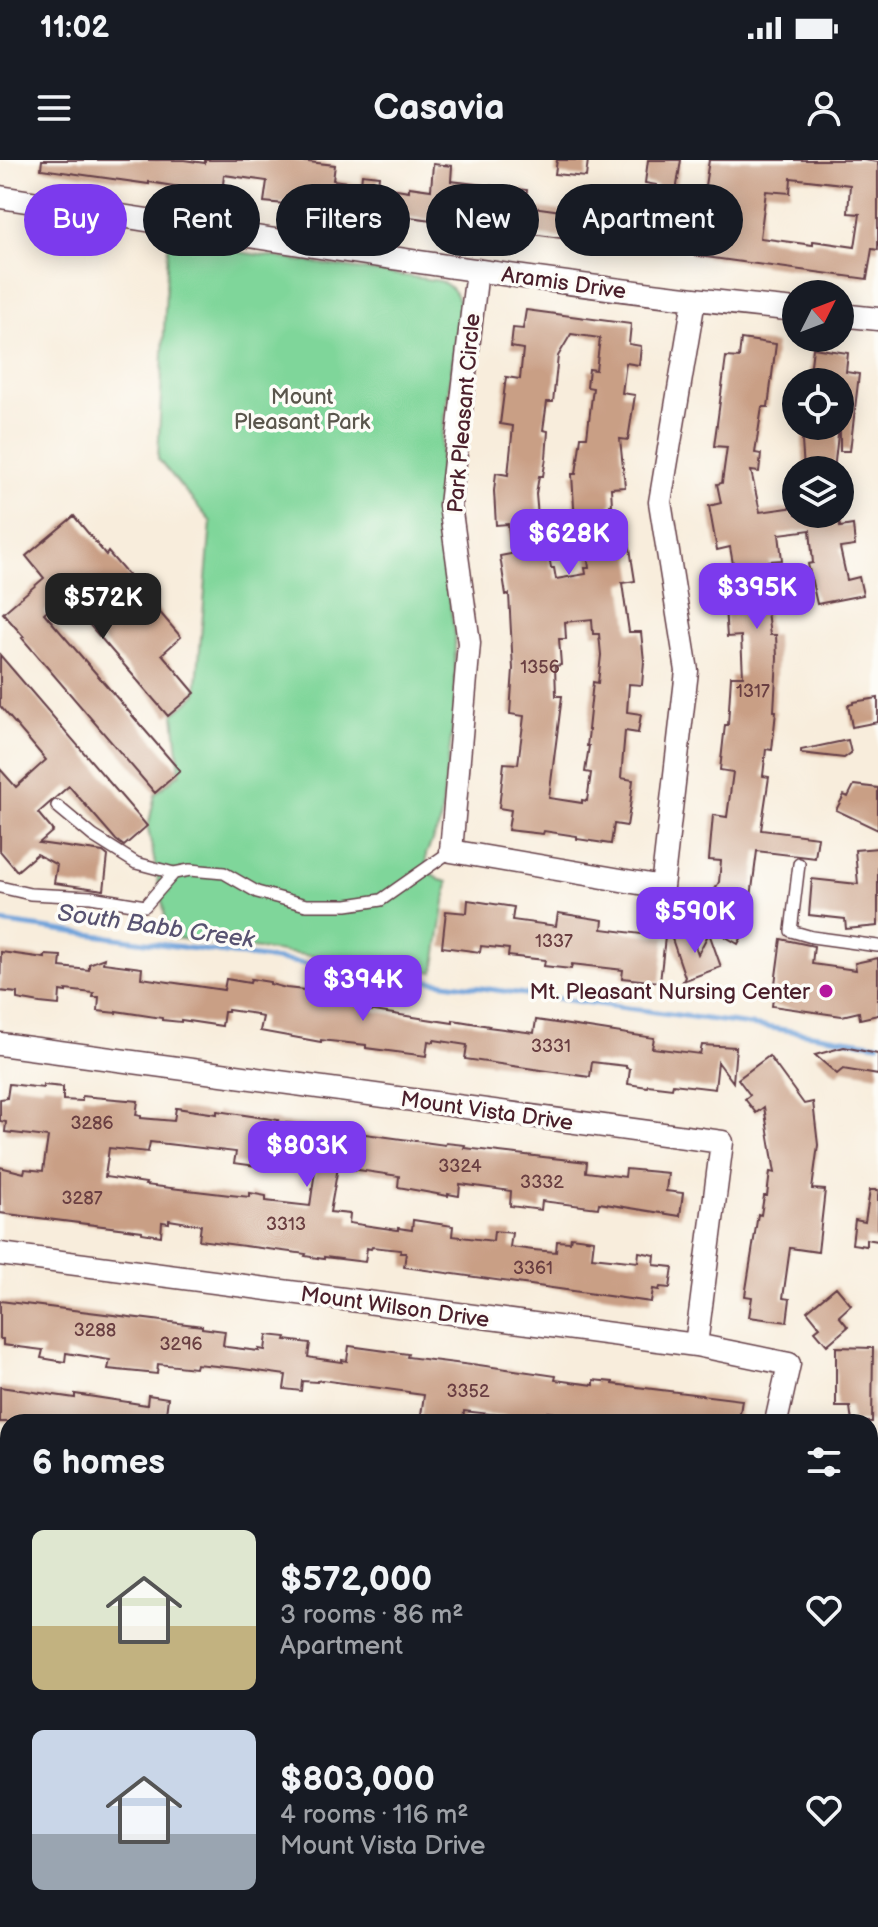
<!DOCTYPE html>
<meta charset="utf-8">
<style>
body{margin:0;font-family:"Balsamiq Sans",sans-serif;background:#20242c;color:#f1f3f6;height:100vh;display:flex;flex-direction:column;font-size:30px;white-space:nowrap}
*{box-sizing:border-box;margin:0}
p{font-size:26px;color:#9ea1a6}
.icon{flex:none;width:44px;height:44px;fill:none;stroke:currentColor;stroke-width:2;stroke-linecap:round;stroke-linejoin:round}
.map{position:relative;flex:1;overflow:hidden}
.panel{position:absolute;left:0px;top:1254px;width:878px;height:514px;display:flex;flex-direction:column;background:#171b24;border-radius:24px 24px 0 0;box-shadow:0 4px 20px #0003}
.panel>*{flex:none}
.hud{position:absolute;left:24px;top:24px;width:830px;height:72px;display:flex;gap:16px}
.needle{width:52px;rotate:48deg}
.fabs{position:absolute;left:782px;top:120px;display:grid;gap:16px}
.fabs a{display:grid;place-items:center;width:72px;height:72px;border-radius:50%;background:#171b24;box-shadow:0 4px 20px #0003;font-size:40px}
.price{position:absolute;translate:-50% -68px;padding:0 18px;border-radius:16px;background:#7c3aed;color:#fff;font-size:26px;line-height:52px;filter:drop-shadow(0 2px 4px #0008)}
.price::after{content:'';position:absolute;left:50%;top:48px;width:24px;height:18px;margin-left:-12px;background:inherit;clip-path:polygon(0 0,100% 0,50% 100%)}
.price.selected{background:#222;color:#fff}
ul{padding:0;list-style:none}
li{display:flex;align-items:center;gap:24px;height:200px;padding:0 32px}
li span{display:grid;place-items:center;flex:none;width:224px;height:160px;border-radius:12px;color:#555}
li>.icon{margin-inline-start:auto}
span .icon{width:96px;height:96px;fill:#fffc;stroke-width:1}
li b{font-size:34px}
h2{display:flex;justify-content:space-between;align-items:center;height:96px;padding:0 32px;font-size:34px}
.pill{padding:0 28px;border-radius:36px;background:#171b24;box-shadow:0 4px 20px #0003;font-size:28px;line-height:72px}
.pill.selected{background:#7c3aed;color:#fff}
.status{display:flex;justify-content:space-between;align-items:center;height:56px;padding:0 40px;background:#171b24;direction:ltr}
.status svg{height:22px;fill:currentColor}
header{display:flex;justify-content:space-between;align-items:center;height:104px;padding:0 32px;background:#171b24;font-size:36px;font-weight:600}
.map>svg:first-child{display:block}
.green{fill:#7fd69a;stroke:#647a62;stroke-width:2}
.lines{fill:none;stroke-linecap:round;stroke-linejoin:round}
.stream{stroke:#6ea2da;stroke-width:5}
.building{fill:#c99f85;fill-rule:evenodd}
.lane-casing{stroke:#643e46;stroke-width:14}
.street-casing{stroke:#643e46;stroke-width:25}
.lane{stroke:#fff;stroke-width:11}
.street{stroke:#fff;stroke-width:22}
.poi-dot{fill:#b5179e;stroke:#fdfcf7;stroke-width:3}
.labels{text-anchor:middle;stroke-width:7;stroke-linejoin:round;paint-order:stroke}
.number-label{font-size:18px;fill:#6a3f42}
.street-label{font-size:22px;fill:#4a1f2b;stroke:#fdfcf7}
.park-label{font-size:22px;fill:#5a564c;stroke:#fdfcf7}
.poi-label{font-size:22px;fill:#4a1f2b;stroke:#fdfcf7;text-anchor:end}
.water-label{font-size:24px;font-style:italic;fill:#585371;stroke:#fdfcf7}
</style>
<div class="status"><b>11:02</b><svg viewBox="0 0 49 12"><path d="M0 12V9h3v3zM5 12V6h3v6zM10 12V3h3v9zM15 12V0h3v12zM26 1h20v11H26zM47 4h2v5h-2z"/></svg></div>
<header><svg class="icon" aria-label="menu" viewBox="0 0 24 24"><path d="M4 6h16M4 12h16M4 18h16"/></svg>Casavia<svg class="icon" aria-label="person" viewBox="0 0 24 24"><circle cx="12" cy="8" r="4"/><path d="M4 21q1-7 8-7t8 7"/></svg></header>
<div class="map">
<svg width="878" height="1767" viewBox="0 0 878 1767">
<rect width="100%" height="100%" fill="#fdfcf7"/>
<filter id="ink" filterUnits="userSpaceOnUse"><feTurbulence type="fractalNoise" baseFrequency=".0125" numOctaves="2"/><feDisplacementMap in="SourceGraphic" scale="16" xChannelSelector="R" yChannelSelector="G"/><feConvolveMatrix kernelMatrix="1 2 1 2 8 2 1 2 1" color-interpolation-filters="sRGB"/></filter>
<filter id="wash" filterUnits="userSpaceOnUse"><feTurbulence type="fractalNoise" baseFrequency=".006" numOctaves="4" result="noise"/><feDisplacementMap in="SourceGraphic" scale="32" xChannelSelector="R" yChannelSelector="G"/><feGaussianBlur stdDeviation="1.8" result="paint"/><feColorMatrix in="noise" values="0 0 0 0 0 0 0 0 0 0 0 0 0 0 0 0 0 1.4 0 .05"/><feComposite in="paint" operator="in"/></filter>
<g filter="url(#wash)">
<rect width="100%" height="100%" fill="#f8eddc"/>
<path class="green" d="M169 82 440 121C452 126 457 134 460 147L442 280 438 327 439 373 455 476V548L440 664 426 694V702L431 713 440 720 448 722 434 812 167 777V766L148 668 155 634 180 613 174 554 196 535 211 362 158 299 168 87Z"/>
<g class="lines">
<path class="stream" d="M0 762 765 867 878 884"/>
</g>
<g id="blocks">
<path class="building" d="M42 0H184L205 3V0H290L335 5 333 20 361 24 362 14 379 16 378 26 409 31V27L431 30 433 4 452 6 451 21 527 30 525 46 612 58 613 49 627 51 626 60 655 63V60L672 62 668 91 641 87 640 89 374 52 264 42 267 21 224 15 222 34 149 22V24L41 9Z
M557 0H588L586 17 555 14Z
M648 0H681L676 32 657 29V25L645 23Z
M709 0H863L878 2V90L872 89 867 119 691 95 698 58H700ZM791 18 850 25 848 53 860 54 855 87 813 81V85L760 78 766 31 790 33Z
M526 150 631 164 629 184 641 186 639 205 626 203 622 233 635 235 628 280 620 279 625 327 611 328 612 345H610L614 374 628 372 632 402 635 421 622 423 629 472H641L644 501 642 525 629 524 627 552 641 554 638 573 625 571 621 618 633 620 630 647 627 666 614 664 611 684 577 679V676L544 671 543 674 508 670 511 650 499 648 504 603 518 604 524 556 510 554 513 509 509 434 506 435 500 396 511 394 508 364 496 365 494 331 496 313 508 315 513 266 500 264 506 217 520 219 523 189 511 187 513 168 523 169ZM571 174 600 178 596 210 589 209 587 227 593 228 587 277H581L576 314H572L575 363 579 377H585L589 408H585L586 414 556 419 554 408H551L543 357H538L536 334 539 316H543L546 298 548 271 543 270 547 242H553L558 196ZM592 459 593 474H599L601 495 598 523 593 522 588 570H589L587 586H589L585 612 591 613 587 641 582 640V643L549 638 562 536H556L555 506 561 505 559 479H566L565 462Z
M741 179 776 184 768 247H762L755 293 761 294 759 312 751 311 760 352 796 347V354H838L840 367 853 365 855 386 840 388 847 420 859 417 863 435 817 444 808 404 813 403 810 370 779 374 782 400 769 401 771 426 764 427 770 475H776L777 498 774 551H776L772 590 766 589 763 616 769 617 761 670 818 677 815 698 757 691 750 745 754 748 753 757 738 784 712 769 716 760 726 757 706 745 719 722 721 701 709 700 713 655 727 657 733 612 720 610 725 565H728L731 516H743L741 476 727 477 724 433 737 432 735 415 730 387 717 390 709 346 721 343 717 324 722 323 727 287 714 286 726 197 739 198Z
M813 188 848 193 846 212 859 214 850 291H840V235L842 222H809Z
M804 266H839L834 310H804L802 281Z
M74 356 106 395 108 392 181 477 162 494 195 533 168 556 64 435 44 453 180 611 155 633 22 478 24 477 3 453 44 418 26 396Z
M0 495 147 666 124 686 116 680 69 626 38 653 53 671 39 683 103 692 108 696 104 730 54 723 57 705 37 694 17 711 0 691V609L16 627 46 600 0 546Z
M878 538V562L852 567 848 545 853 544V542Z
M848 580 851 593 844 598 801 593V590Z
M854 625 878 628V670L836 650 844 635 848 637Z
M878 688V766L846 769 845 759 809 755 812 719 858 724 855 690Z
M468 740 514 747 512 760 556 766 558 753 603 760 602 769 665 777 660 822 622 818 623 810 572 804 571 809 544 806 545 800 508 796 509 789 481 786 480 792 442 787 446 751 467 753Z
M689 770 698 794 709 773 721 807 683 821 685 817 671 776Z
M781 779 814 786 812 804 856 810 855 803 878 798V855L860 859 859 852 842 856 772 846Z
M1 792 45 798V795L61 796 60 807 89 810V804L104 798 103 803 142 808 141 818 224 830 226 819 250 823 251 819 270 822V824L286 828 368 837 367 850 453 863V860L489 866 488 867 534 873 536 860 654 878 652 888 700 894 702 885 736 887 733 922 718 902 715 929 673 924 672 928 648 925 647 927 628 924 630 909 626 908V906L592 902 590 917 465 899 467 885 434 880V882L428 881 426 896 366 888V885L321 880V882L260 871 263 857 257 856V854L228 850V852H224L222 866 181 860V862L162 860V858L116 851V853L98 851 99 837H93L94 833 66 830V832L60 831 59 845 40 843 17 839V833L0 831Z
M844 887 878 894V915L843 909 837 914 815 895Z
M769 896 804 944 813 942 818 985 812 1029 825 1030 818 1092 790 1088 783 1138 790 1139 787 1162 749 1157 752 1137 745 1136 758 1054 761 1055 764 1036H767L770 1012 775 1013 764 947 756 953 745 939 750 935 738 919Z
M9 924 43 928V925L63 927V940L82 941V936L138 941 136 955 141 956V958L174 961 176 948 217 954V951L278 960 277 962 342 969V971L358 973 445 985 446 983 465 985 464 988 587 1002 586 1012 625 1017 626 1009 668 1013 666 1031 683 1033 680 1056 599 1043 598 1048 542 1041 541 1050 510 1046 511 1031 460 1024 459 1036 448 1034V1036L398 1027 399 1016 338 1007 330 1052 350 1054 349 1063 398 1070V1068L412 1070 413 1060 453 1066 452 1076 493 1081 494 1071 512 1073 510 1087 533 1090 556 1092 557 1081 570 1082 571 1077 594 1080 592 1097 638 1102 639 1092 655 1095 654 1105 673 1107 670 1128 660 1127 659 1130 653 1129 651 1142 404 1107 406 1093H400L401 1090 372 1087 371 1089 367 1088 365 1102 324 1097V1099L305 1096 306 1094 199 1080 201 1065 169 1060V1063L162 1062 161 1076 142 1073V1071L0 1053V1007L24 1013 25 1009 43 1011 48 977 5 972 6 962 0 961V939L7 938ZM150 982 236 992 234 1003 271 1008 272 999 316 1004 310 1046 266 1041V1036L250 1033V1037L230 1035 145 1025 146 1023 105 1017 109 988 148 992Z
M870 1030H878V1081L866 1079V1086L852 1084 855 1060 865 1062Z
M836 1127 851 1145 839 1156 848 1167 827 1185 815 1171 820 1167 807 1151Z
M0 1141 202 1166V1168L225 1171 223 1185 227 1187 259 1191V1189L265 1190 267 1175 286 1177 285 1180 310 1183 308 1197 313 1198 342 1202V1200L347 1201 349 1186 408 1194 407 1197 471 1205 472 1204 556 1216 555 1220 594 1225V1220L613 1222V1224L742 1240 739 1260H736L735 1262H590L591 1258 548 1252 547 1262H527L507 1260V1256L464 1251 463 1262H420L424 1235 409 1233V1232L322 1220 317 1221V1222L302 1221 301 1231 284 1229 286 1215 237 1208 196 1204 195 1208 158 1204 157 1214 108 1209 110 1200 66 1193 65 1202 41 1198 43 1190 3 1185V1179H0Z
M836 1187 873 1188 872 1262H852L850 1247H836Z
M0 1227 75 1238V1234L147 1245 148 1235 168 1238 165 1262H0Z"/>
</g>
</g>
<g filter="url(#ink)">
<use href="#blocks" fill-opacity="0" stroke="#643e46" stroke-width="2"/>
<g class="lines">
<defs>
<path id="lane" d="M57 646 93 676 136 703 174 713 190 710 224 713 257 732 306 745H347L381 740 451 691
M799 704 791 771 812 777 878 786
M0 727 30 734 91 737 145 746 174 713"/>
<path id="street" d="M0 37C265 78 529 123 796 150
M477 110 450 345 469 483 451 691 662 727 687 511 660 342 694 140
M840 155 878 159
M0 884 722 982 696 1185
M0 1094 696 1185 789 1204 776 1262
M0 1309 8 1310
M0 1582 8 1579
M870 1658 878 1660"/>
</defs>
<use href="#lane" class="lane-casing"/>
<use href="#street" class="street-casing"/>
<use href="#lane" class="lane"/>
<use href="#street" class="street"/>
</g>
</g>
<circle class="poi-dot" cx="826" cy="831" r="8"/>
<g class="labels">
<g class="number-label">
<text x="540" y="513">1356</text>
<text x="753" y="537">1317</text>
<text x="554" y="787">1337</text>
<text x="551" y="892">3331</text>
<text x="92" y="969">3286</text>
<text x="460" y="1012">3324</text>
<text x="542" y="1028">3332</text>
<text x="82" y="1044">3287</text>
<text x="286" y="1070">3313</text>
<text x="533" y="1114">3361</text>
<text x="95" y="1176">3288</text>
<text x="181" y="1190">3296</text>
<text x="468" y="1237">3352</text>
</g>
<g class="street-label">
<text transform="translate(564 122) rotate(8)" y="8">Aramis Drive</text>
<text transform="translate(463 253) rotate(-85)" y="8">Park Pleasant Circle</text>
<text transform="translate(487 950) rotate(8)" y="8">Mount Vista Drive</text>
<text transform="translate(395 1146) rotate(8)" y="8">Mount Wilson Drive</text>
</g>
<g class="park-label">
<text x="302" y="244">Mount<tspan x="302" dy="25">Pleasant Park</tspan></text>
</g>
<g class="poi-label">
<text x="810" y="839">Mt. Pleasant Nursing Center</text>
</g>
<g class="water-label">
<text transform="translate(156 766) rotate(8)" y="8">South Babb Creek</text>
</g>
</g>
</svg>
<div class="fabs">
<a><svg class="needle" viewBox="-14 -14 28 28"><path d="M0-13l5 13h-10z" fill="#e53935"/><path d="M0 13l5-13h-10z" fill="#9ea1a6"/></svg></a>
<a><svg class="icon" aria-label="locate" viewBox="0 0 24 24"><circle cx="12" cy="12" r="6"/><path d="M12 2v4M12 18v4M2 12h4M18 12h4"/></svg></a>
<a><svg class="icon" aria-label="layers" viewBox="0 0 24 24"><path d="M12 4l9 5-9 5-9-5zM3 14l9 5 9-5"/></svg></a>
</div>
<b class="price" style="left:569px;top:417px">$628K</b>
<b class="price" style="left:757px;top:471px">$395K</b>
<b class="price selected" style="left:103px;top:481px">$572K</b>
<b class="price" style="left:695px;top:795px">$590K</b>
<b class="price" style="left:363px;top:863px">$394K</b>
<b class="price" style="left:307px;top:1029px">$803K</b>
<div class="hud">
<a class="pill selected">Buy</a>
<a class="pill">Rent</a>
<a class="pill">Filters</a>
<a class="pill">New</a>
<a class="pill">Apartment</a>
</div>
<section class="panel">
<h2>6 homes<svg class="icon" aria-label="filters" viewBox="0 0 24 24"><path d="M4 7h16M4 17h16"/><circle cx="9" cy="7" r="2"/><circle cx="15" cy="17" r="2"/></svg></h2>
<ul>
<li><span style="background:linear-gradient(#dfe7d0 60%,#c2b280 0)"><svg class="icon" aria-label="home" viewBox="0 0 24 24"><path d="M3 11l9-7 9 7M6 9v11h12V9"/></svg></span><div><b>$572,000</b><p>3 rooms · 86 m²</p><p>Apartment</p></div><svg class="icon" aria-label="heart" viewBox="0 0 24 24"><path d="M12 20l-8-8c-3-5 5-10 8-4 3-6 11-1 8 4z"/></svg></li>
<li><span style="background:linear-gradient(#c9d6e8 65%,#9aa5b1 0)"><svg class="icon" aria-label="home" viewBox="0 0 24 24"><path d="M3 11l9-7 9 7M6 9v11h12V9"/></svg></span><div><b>$803,000</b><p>4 rooms · 116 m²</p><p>Mount Vista Drive</p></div><svg class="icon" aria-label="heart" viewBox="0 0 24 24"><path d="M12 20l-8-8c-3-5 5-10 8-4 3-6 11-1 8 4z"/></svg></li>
</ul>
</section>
</div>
